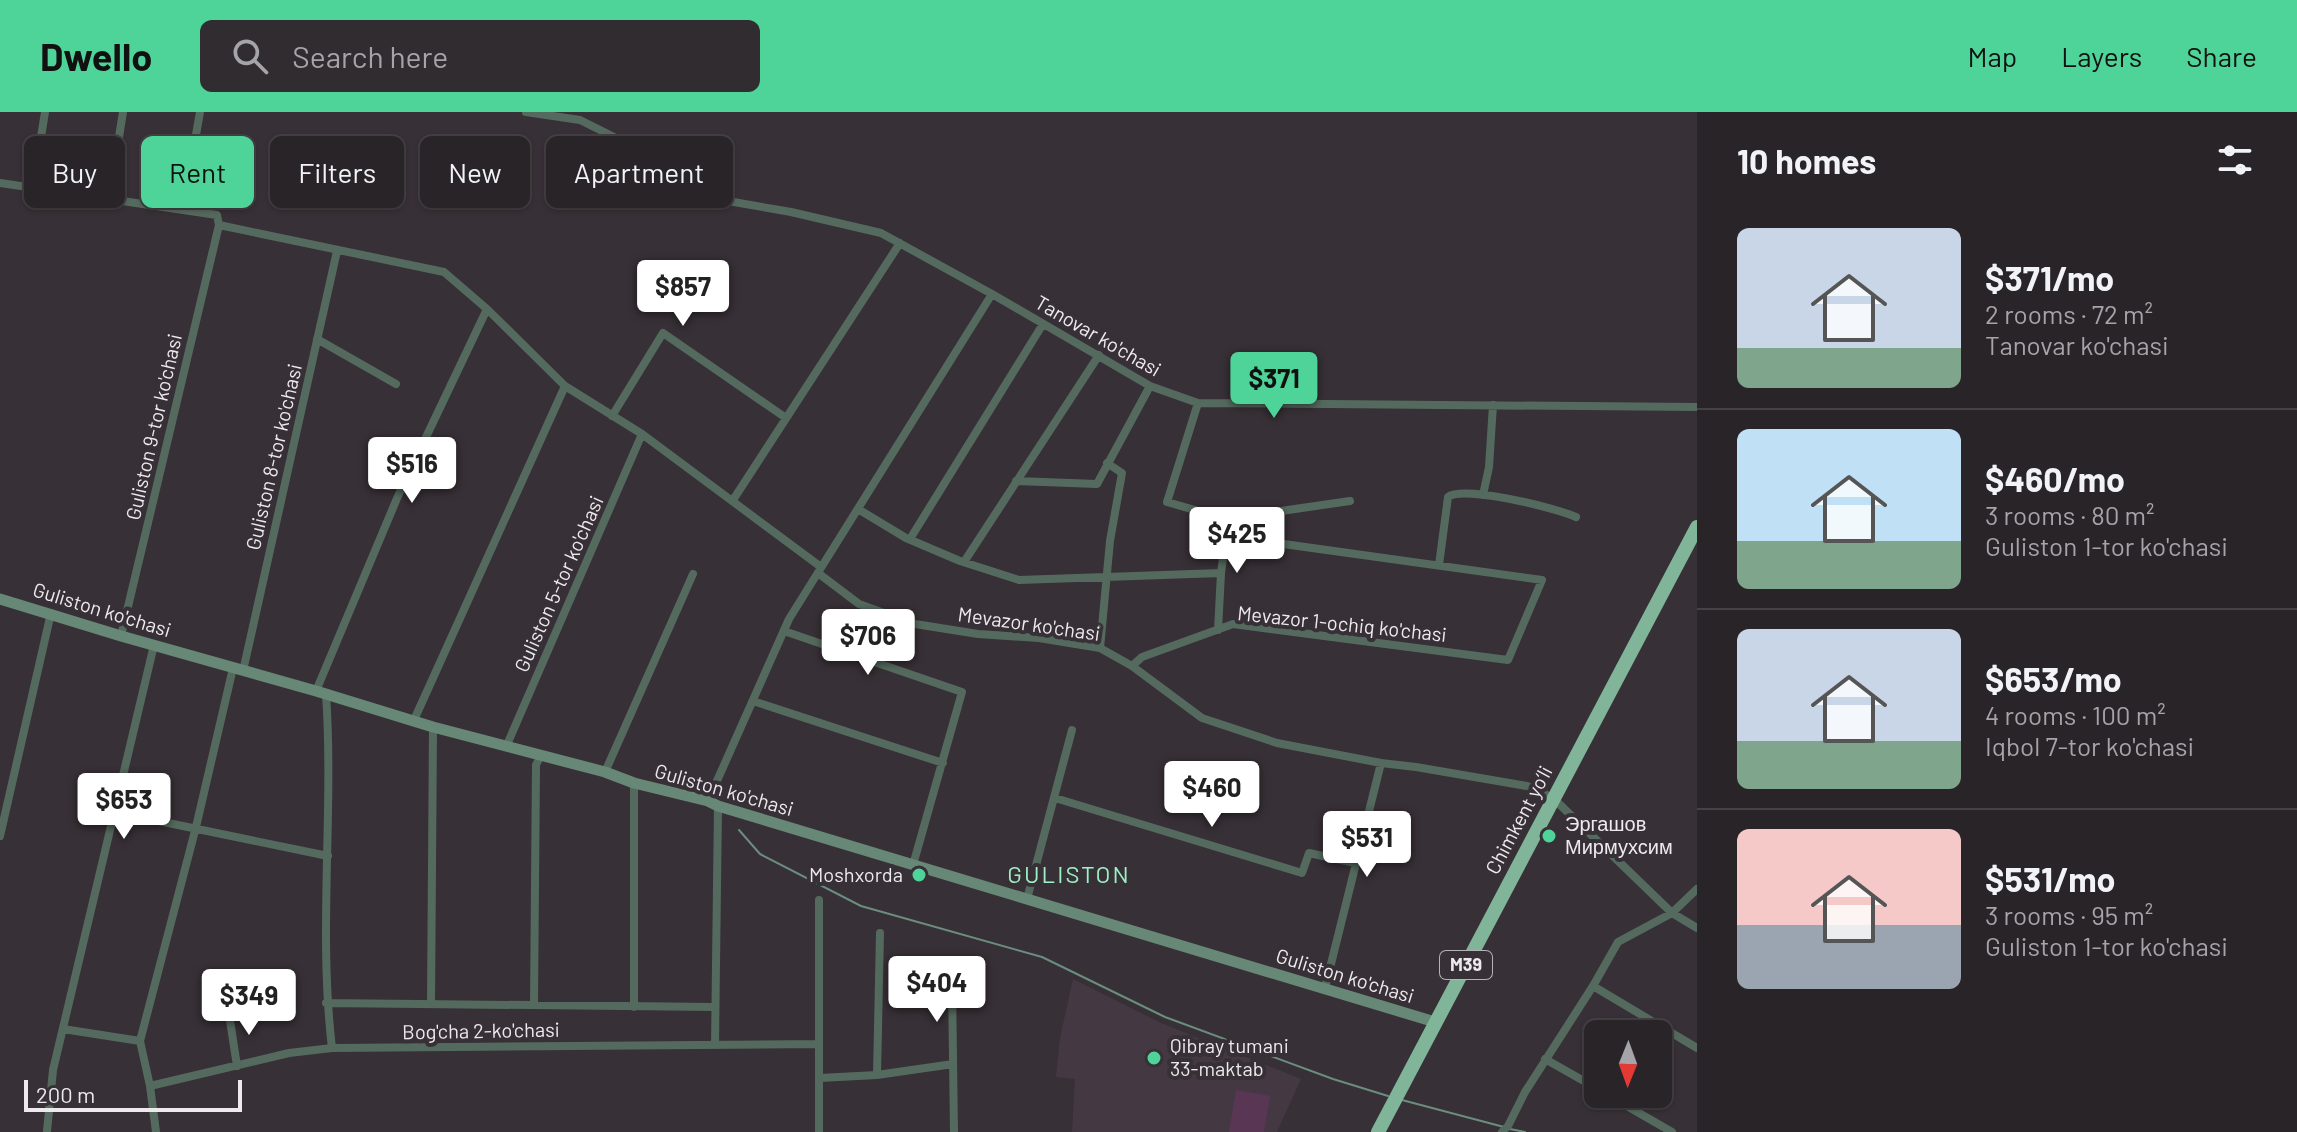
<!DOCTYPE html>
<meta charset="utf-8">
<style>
body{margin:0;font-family:Barlow,sans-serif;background:#312c30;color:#f1f3f6;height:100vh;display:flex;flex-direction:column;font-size:30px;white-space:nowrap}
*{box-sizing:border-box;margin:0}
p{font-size:26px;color:#a5a4a8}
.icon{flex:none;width:44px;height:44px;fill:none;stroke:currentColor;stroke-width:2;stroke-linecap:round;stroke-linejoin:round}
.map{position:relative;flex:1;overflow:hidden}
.side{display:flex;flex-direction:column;background:#292428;width:600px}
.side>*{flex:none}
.top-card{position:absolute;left:24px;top:24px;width:760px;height:72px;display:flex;gap:16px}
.needle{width:52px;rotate:181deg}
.controls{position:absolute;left:1584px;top:908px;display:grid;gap:16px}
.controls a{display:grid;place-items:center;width:88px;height:88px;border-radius:12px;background:#292428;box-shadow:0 2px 6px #0004,0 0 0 2px #454145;font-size:40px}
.scale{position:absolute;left:24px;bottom:20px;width:218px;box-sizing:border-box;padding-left:8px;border:4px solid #ede9ed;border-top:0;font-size:22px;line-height:28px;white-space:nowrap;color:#ede9ed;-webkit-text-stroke:6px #373036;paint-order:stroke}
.price{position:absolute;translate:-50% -68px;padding:0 18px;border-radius:8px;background:#fff;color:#222;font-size:26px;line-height:52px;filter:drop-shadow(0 2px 4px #0008)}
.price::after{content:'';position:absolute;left:50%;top:48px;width:24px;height:18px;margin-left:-12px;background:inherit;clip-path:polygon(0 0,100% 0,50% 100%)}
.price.on{background:#4ed399;color:#111}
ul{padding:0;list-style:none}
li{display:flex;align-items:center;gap:24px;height:200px;padding:0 40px}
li+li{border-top:2px solid #454145}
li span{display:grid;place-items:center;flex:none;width:224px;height:160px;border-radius:12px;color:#555}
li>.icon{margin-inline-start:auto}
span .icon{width:96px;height:96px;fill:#fffc;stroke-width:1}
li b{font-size:34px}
h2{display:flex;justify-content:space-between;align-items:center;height:96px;padding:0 40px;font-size:34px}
.tag{padding:0 28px;border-radius:12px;background:#292428;box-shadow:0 2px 6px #0004,0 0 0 2px #454145;font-size:28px;line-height:72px}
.tag.on{background:#4ed399;color:#111}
header{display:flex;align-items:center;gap:48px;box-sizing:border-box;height:112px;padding:0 40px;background:#4ed399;color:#111}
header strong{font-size:38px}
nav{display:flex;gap:44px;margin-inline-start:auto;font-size:28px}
.search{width:560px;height:72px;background:#312c30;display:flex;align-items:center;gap:20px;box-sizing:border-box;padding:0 28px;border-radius:12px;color:#a5a4a8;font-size:30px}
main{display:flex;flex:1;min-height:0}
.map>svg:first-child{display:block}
.built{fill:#443943}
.green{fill:#583654}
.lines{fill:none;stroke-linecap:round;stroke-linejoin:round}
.stream{stroke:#6b8d7d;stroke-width:2}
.street{stroke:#556a5e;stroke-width:8}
.secondary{stroke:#678876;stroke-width:11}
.highway{stroke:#80b599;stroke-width:14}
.poi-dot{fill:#4ed399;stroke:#373036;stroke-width:3}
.labels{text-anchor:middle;stroke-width:8;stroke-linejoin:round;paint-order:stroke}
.shield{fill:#373036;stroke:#b6b2b6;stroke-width:2}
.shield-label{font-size:18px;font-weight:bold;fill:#ede9ed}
.street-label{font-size:20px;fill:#ede9ed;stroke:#373036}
.poi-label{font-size:20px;fill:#ede9ed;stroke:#373036;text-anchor:start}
.quarter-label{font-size:24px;letter-spacing:2px;fill:#9ef1c6;stroke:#373036}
</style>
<header>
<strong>Dwello</strong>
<div class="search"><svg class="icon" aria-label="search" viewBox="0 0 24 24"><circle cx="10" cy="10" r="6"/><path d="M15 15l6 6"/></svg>Search here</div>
<nav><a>Map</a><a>Layers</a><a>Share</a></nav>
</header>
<main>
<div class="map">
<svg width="1697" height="1020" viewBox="0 0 1697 1020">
<rect width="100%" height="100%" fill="#373036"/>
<path class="built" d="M1073 867 1161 911 1301 967 1277 1020H1072L1075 967 1056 965 1060 926Z"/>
<path class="green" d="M1236 978 1270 984 1264 1020H1229Z"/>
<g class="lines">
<path class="stream" d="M739 718 760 742 861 794 1042 845 1165 905 1333 967 1388 984
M1402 988 1504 1015
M1510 1017 1525 1020"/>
<path class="street" d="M526 0 580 8 660 48 722 88 791 100 881 121 992 182 1150 274 1198 291 1697 295
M0 71 217 103 219 113 121 524
M33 75 45 0
M109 87 123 0
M183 96 200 0
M219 113 444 160 487 197 565 274 642 322 821 455
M317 227 396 272
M1198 291 1167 390 1226 407 1350 389
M612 304 663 221 786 306
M1016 369 1097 372 1150 274
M1483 383 1489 355 1493 293
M733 388 900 131
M858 397 906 426 960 449 1019 468 1221 461
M910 427 1043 212
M964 450 1099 243
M1439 453 1448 385C1464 373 1556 396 1576 405
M818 461 859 492 915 512 978 522 1039 526 1100 536 1132 554 1202 606 1277 631 1381 651 1416 655 1527 674 1553 686 1672 801 1697 816
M1218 518 1221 461 1226 424V407
M784 519 962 580 913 753
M1100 536 1110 429 1122 361 1107 351
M1132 554 1142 545 1233 512 1508 548 1542 468 1226 424
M243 559 337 139
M316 579 398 384 487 197
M326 582C334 700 318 819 332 936
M753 589 943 651
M414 608 565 274
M506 635 642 322
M605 660 693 462
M634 671V895
M1055 686 1302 761 1309 741 1355 751
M708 689 789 507 992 182
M115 700 328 744
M0 724 51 501
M1027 787 1072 618
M819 788V1020
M952 871 954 1020
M1593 874 1697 936
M1325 876 1381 651
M326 891 715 895
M431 892 433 615
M534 893 536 653 541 643
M229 902 237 954
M63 917 140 929
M715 933 718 694
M1545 947 1598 977
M877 963 880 821
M820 966 877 963 953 952
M150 974 289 941 332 936 818 932
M1606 982 1672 1020
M47 1019 53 958 154 533
M156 1020 150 974 140 929 196 715 233 556
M1502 1020 1508 1014 1525 980 1593 874 1618 830 1672 801 1697 777"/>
<path class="secondary" d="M0 487 121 524 316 579 433 615 605 660 634 671 708 689 718 694 1435 910"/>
<path class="highway" d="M1378 1020 1697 415"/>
</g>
<g class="poi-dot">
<circle cx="1549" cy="724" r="8"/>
<circle cx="919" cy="763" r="8"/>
<circle cx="1154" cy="946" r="8"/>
</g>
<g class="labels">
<rect class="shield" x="1440" y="839" width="52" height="28" rx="6"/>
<g class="shield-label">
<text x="1466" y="859">M39</text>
</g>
<g class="street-label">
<text transform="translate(1098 224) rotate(30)" y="7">Tanovar ko'chasi</text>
<text transform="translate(154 315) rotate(-77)" y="7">Guliston 9-tor ko'chasi</text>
<text transform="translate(274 345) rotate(-77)" y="7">Guliston 8-tor ko'chasi</text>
<text transform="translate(559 472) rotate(-66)" y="7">Guliston 5-tor ko'chasi</text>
<text transform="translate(102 498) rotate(17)" y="7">Guliston ko'chasi</text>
<text transform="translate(1029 512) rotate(8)" y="7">Mevazor ko'chasi</text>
<text transform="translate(1342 512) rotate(6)" y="7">Mevazor 1-ochiq ko'chasi</text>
<text transform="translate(724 678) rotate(16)" y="7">Guliston ko'chasi</text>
<text transform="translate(1519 708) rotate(-62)" y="7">Chimkent yo‘li</text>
<text transform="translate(1345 864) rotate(17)" y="7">Guliston ko'chasi</text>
<text transform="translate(481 919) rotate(-1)" y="7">Bog'cha 2-ko'chasi</text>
</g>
<g class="poi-label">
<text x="1565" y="719">Эргашов<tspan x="1565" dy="23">Мирмухсим</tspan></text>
<text x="903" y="770" text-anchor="end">Moshxorda</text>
<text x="1170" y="941">Qibray tumani<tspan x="1170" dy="23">33-maktab</tspan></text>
</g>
<g class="quarter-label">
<text x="1069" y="771">GULISTON</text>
</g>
</g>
</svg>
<div class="controls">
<a><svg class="needle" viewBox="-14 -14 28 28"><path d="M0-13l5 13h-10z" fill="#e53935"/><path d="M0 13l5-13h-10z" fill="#a5a4a8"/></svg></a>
</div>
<div class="scale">200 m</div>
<b class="price" style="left:683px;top:216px">$857</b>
<b class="price on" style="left:1274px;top:308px">$371</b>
<b class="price" style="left:412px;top:393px">$516</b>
<b class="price" style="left:1237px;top:463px">$425</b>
<b class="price" style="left:868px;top:565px">$706</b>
<b class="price" style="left:1212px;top:717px">$460</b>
<b class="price" style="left:124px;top:729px">$653</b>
<b class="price" style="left:1367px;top:767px">$531</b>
<b class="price" style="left:937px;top:912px">$404</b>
<b class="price" style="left:249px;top:925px">$349</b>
<div class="top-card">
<a class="tag">Buy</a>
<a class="tag on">Rent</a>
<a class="tag">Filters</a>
<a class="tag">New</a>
<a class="tag">Apartment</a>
</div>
</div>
<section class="side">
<h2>10 homes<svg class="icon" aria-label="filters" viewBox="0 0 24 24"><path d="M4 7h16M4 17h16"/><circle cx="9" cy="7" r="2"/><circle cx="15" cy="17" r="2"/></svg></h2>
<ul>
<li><span style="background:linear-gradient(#c9d6e8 75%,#7fa58c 0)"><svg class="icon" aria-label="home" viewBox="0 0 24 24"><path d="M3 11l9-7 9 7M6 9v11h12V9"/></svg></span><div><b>$371/mo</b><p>2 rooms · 72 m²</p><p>Tanovar ko'chasi</p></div></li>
<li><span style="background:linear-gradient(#bfe0f5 70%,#7fa58c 0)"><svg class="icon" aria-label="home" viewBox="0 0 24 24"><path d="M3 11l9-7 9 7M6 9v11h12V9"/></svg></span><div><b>$460/mo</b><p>3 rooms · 80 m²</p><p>Guliston 1-tor ko'chasi</p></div></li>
<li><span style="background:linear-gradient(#c9d6e8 70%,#7fa58c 0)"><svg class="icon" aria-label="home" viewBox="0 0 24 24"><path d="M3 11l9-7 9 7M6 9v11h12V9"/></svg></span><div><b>$653/mo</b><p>4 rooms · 100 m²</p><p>Iqbol 7-tor ko'chasi</p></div></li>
<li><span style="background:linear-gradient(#f6c9c9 60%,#9aa5b1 0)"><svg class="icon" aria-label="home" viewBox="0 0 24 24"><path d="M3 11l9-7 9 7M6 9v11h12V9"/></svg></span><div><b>$531/mo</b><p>3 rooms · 95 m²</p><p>Guliston 1-tor ko'chasi</p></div></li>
</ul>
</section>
</main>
